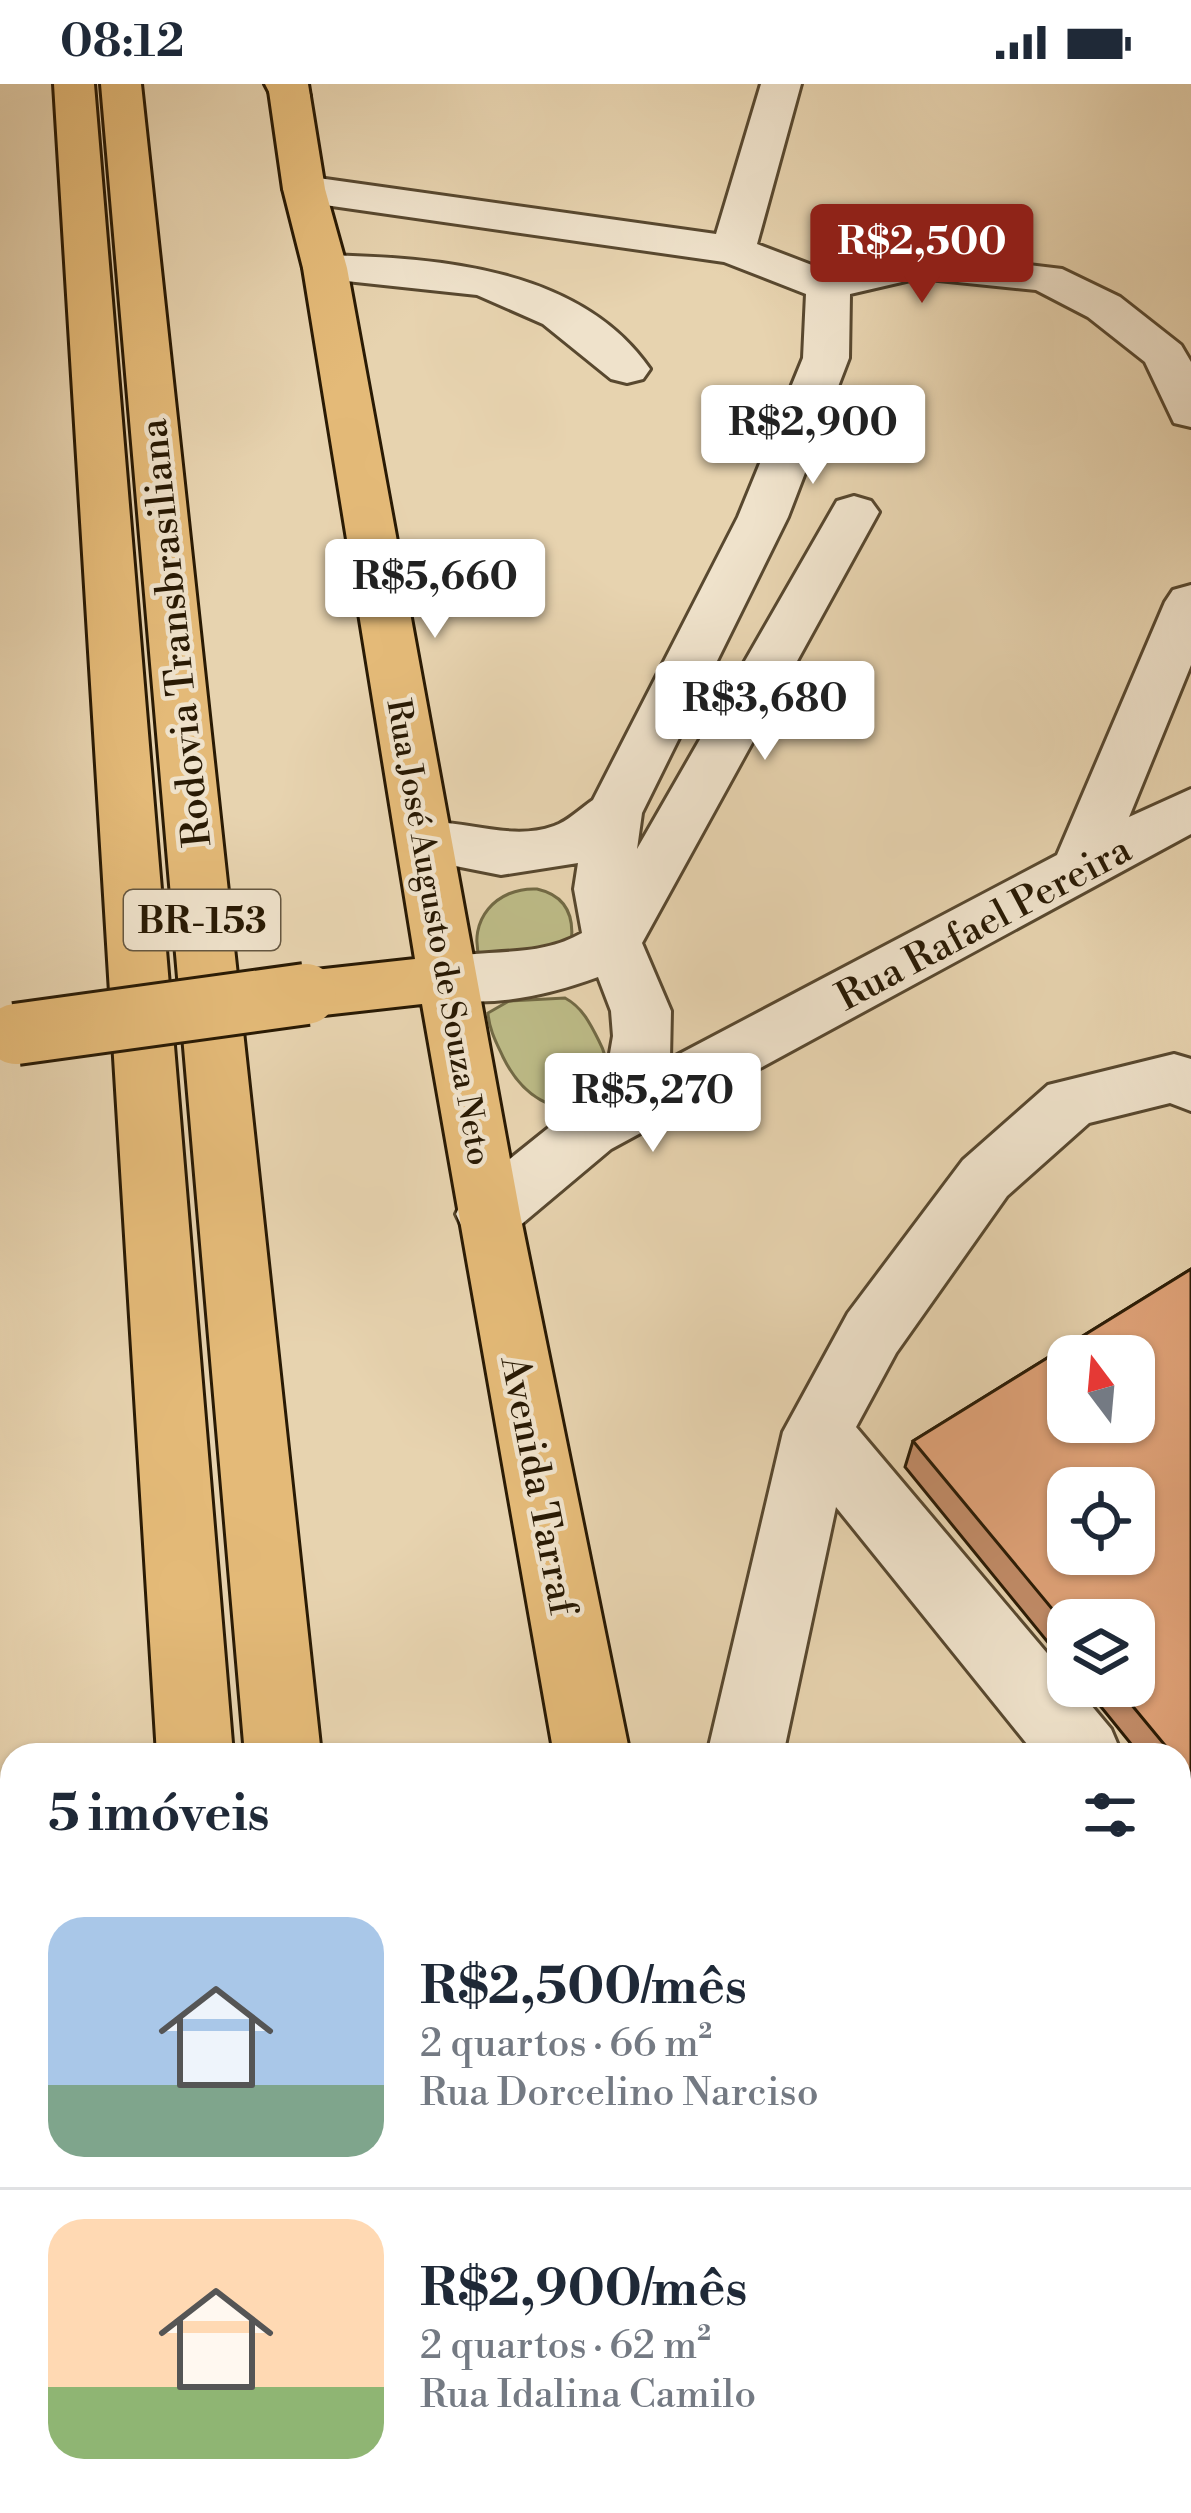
<!DOCTYPE html>
<html lang="pt">
<meta charset="utf-8">
<style>
body{margin:0;font-family:"Libre Bodoni",serif;background:#f2f2f3;color:#1f2937;height:100vh;display:flex;flex-direction:column;font-size:45px;white-space:nowrap}
*{box-sizing:border-box;margin:0}
p{font-size:39px;color:#747a83}
.icon{flex:none;width:66px;height:66px;fill:none;stroke:currentColor;stroke-width:2;stroke-linecap:round;stroke-linejoin:round}
.map{position:relative;flex:1;overflow:hidden}
.side{position:absolute;left:0px;top:1659px;width:1191px;height:771px;display:flex;flex-direction:column;background:#fff;border-radius:36px 36px 0 0;box-shadow:0 3px 9px #0004}
.side>*{flex:none}
.needle{width:78px;rotate:344deg}
.controls{position:absolute;left:1047px;top:1251px;display:grid;gap:24px}
.controls a{display:grid;place-items:center;width:108px;height:108px;border-radius:24px;background:#fff;box-shadow:0 3px 9px #0004;font-size:60px}
.price{position:absolute;translate:-50% -102px;padding:0 27px;border-radius:12px;background:#fff;color:#222;font-size:39px;line-height:78px;filter:drop-shadow(0 3px 6px #0008)}
.price::after{content:'';position:absolute;left:50%;top:72px;width:36px;height:27px;margin-left:-18px;background:inherit;clip-path:polygon(0 0,100% 0,50% 100%)}
.price.on{background:#8f2418;color:#fff}
ul{padding:0;list-style:none}
li{display:flex;align-items:center;gap:36px;height:300px;padding:0 48px}
li+li{border-top:3px solid #e0e1e3}
li span{display:grid;place-items:center;flex:none;width:336px;height:240px;border-radius:36px;color:#555}
li>.icon{margin-inline-start:auto}
span .icon{width:144px;height:144px;fill:#fffc;stroke-width:1}
li b{font-size:51px}
h2{display:flex;justify-content:space-between;align-items:center;height:144px;padding:0 48px;font-size:51px}
.status{display:flex;justify-content:space-between;align-items:center;height:84px;padding:0 60px;background:#fff;direction:ltr}
.status svg{height:33px;fill:currentColor}
.map>svg:first-child{display:block}
.green{fill:#bcba86;stroke:#726a45;stroke-width:3}
.lines{fill:none;stroke-linecap:round;stroke-linejoin:round}
.minor-casing{stroke:#58482f;stroke-width:6}
.major-casing{stroke:#291a04;stroke-width:6}
.highway-casing{stroke:#291a04;stroke-width:6}
.minor{fill:#efe2cb;fill-rule:evenodd}
.major{fill:#e4ba78;fill-rule:evenodd}
.highway{fill:#e4ba78;fill-rule:evenodd}
.major-bridge-casing{stroke:#291a04;stroke-width:66;stroke-linecap:butt}
.major-bridge{stroke:#e4ba78;stroke-width:60}
.wall{fill:#c28c68;stroke:#291a04;stroke-width:3}
.building{fill:#e1a379;stroke:#291a04;stroke-width:3;fill-rule:evenodd}
.labels{text-anchor:middle;stroke-width:9;stroke-linejoin:round;paint-order:stroke}
.far-street-label{font-size:33px;fill:#291a04;stroke:#efe2cb}
.shield{fill:#efe2cb;stroke:#645640;stroke-width:3}
.shield-label{font-size:36px;font-weight:bold;fill:#291a04}
.street-label{font-size:39px;fill:#291a04;stroke:#efe2cb}
</style>
<div class="status"><b>08:12</b><svg viewBox="0 0 49 12"><path d="M0 12V9h3v3zM5 12V6h3v6zM10 12V3h3v9zM15 12V0h3v12zM26 1h20v11H26zM47 4h2v5h-2z"/></svg></div>
<div class="map">
<svg width="1191" height="2429" viewBox="0 0 1191 2429">
<rect width="100%" height="100%" fill="#e7d3af"/>
<filter id="stains"><feTurbulence type="fractalNoise" baseFrequency=".00167" numOctaves="4"/><feColorMatrix values="0 0 0 0 .2 0 0 0 0 .09 0 0 0 0 .02 0 0 0 .5 -.17"/></filter>
<radialGradient id="worn" r=".72"><stop offset=".6" stop-color="#630" stop-opacity="0"/><stop offset="1" stop-color="#630" stop-opacity=".3"/></radialGradient>
<path class="green" d="M537 805C568 812 576 835 570 866L480 875C467 837 496 803 537 805Z
M565 914C582 923 590 939 599 957 633 1022 545 1059 503 973 496 958 489 945 488 929L509 917Z"/>
<g class="lines">
<defs>
<path id="minor" d="M761 0H801L757 160 830 188 919 168 1062 185 1120 213 1181 261 1191 278V343L1174 339 1145 278 1088 233 1036 206 919 194 850 210 849 274 788 433 642 729 637 765 837 417 854 412 871 417 879 428 642 859 671 927 670 975 1057 771 1165 518 1173 506 1191 501V581L1129 733 1191 705V750L611 1065 511 1149 488 1157 465 1149 456 1130 465 1111 567 1029 590 1017 608 981 613 952 611 927 598 893C546 912 481 927 427 910L418 894 427 878C478 862 533 877 582 849L574 805 578 779 501 791 405 772 397 757 405 742C453 728 504 760 554 742 567 738 581 724 593 716L738 433 803 274 806 210 724 178 304 118 289 114 283 105 289 96 304 92 716 150Z
M325 171C436 174 580 183 650 285L643 295 627 299 611 295 543 240 477 211 309 193 303 184 309 175Z
M1174 970 1191 975V1027L1170 1019 1089 1039 1007 1112 896 1269 856 1343 1068 1594V1602H1075L1111 1645 1122 1671H1036L836 1423 783 1671H707L783 1348 848 1229 963 1076 1048 1001Z
M1179 1747 1191 1752V1839L1179 1834Z
M1179 1860 1191 1861V1941L1179 1940Z
M1191 2201V2295L1179 2300V2206Z
M931 2418H1031L1026 2429H926Z"/>
<path id="major" d="M268 0H308L325 105 347 184 520 1130 630 1671H554L422 920 306 933 285 926 276 910 285 894 306 887 415 875 303 184 283 105Z
M12 2394V2418H138L133 2429H0V2410Z
M690 2418H782L784 2429H692Z"/>
<path id="highway" d="M54 0H94L233 1671H157Z
M101 0H141L321 1671H245Z
M265 0H305L310 12 304 21H276Z
M207 2418H299L300 2429H208Z
M309 2418H401L402 2429H310Z"/>
</defs>
<use href="#minor" class="minor-casing"/>
<use href="#major" class="major-casing"/>
<use href="#highway" class="highway-casing"/>
<use href="#minor" class="minor"/>
<use href="#major" class="major"/>
<use href="#highway" class="highway"/>
<defs>
<path id="major-bridge" d="M16 950 306 910"/>
</defs>
<use href="#major-bridge" class="major-bridge-casing"/>
<use href="#major-bridge" class="major-bridge"/>
</g>
<path class="wall" d="M1191 1185V1733L1179 1718V1671H1140L1084 1602H1134L1068 1536V1583L905 1383 913 1357Z"/>
<path class="building" d="M1191 1185V1692L1179 1678V1671H1173L1116 1602H1134V1536H1068V1544L913 1357ZM1068 1272H1134V1338H1068ZM1068 1404H1134V1470H1068Z"/>
<g class="labels">
<g class="far-street-label">
<text transform="translate(440 848) rotate(80)" y="12">Rua José Augusto de Souza Neto</text>
</g>
<rect class="shield" x="124" y="806" width="156" height="60" rx="9"/>
<g class="shield-label">
<text x="202" y="849">BR-153</text>
</g>
<g class="street-label">
<text transform="translate(174 549) rotate(-96)" y="14">Rodovia Transbrasiliana</text>
<text transform="translate(983 838) rotate(-28)" y="14">Rua Rafael Pereira</text>
<text transform="translate(540 1401) rotate(79)" y="14">Avenida Tarraf</text>
</g>
</g>
<rect width="100%" height="100%" filter="url(#stains)"/>
<rect width="100%" height="100%" fill="url(#worn)"/>
</svg>
<div class="controls">
<a><svg class="needle" viewBox="-14 -14 28 28"><path d="M0-13l5 13h-10z" fill="#e53935"/><path d="M0 13l5-13h-10z" fill="#747a83"/></svg></a>
<a><svg class="icon" aria-label="locate" viewBox="0 0 24 24"><circle cx="12" cy="12" r="6"/><path d="M12 2v4M12 18v4M2 12h4M18 12h4"/></svg></a>
<a><svg class="icon" aria-label="layers" viewBox="0 0 24 24"><path d="M12 4l9 5-9 5-9-5zM3 14l9 5 9-5"/></svg></a>
</div>
<b class="price on" style="left:922px;top:222px">R$2,500</b>
<b class="price" style="left:813px;top:403px">R$2,900</b>
<b class="price" style="left:435px;top:557px">R$5,660</b>
<b class="price" style="left:765px;top:679px">R$3,680</b>
<b class="price" style="left:653px;top:1071px">R$5,270</b>
<section class="side">
<h2>5 imóveis<svg class="icon" aria-label="filters" viewBox="0 0 24 24"><path d="M4 7h16M4 17h16"/><circle cx="9" cy="7" r="2"/><circle cx="15" cy="17" r="2"/></svg></h2>
<ul>
<li><span style="background:linear-gradient(#a9c7e8 70%,#7fa58c 0)"><svg class="icon" aria-label="home" viewBox="0 0 24 24"><path d="M3 11l9-7 9 7M6 9v11h12V9"/></svg></span><div><b>R$2,500/mês</b><p>2 quartos · 66 m²</p><p>Rua Dorcelino Narciso</p></div></li>
<li><span style="background:linear-gradient(#ffd9b3 70%,#8fb573 0)"><svg class="icon" aria-label="home" viewBox="0 0 24 24"><path d="M3 11l9-7 9 7M6 9v11h12V9"/></svg></span><div><b>R$2,900/mês</b><p>2 quartos · 62 m²</p><p>Rua Idalina Camilo</p></div></li>
</ul>
</section>
</div>
